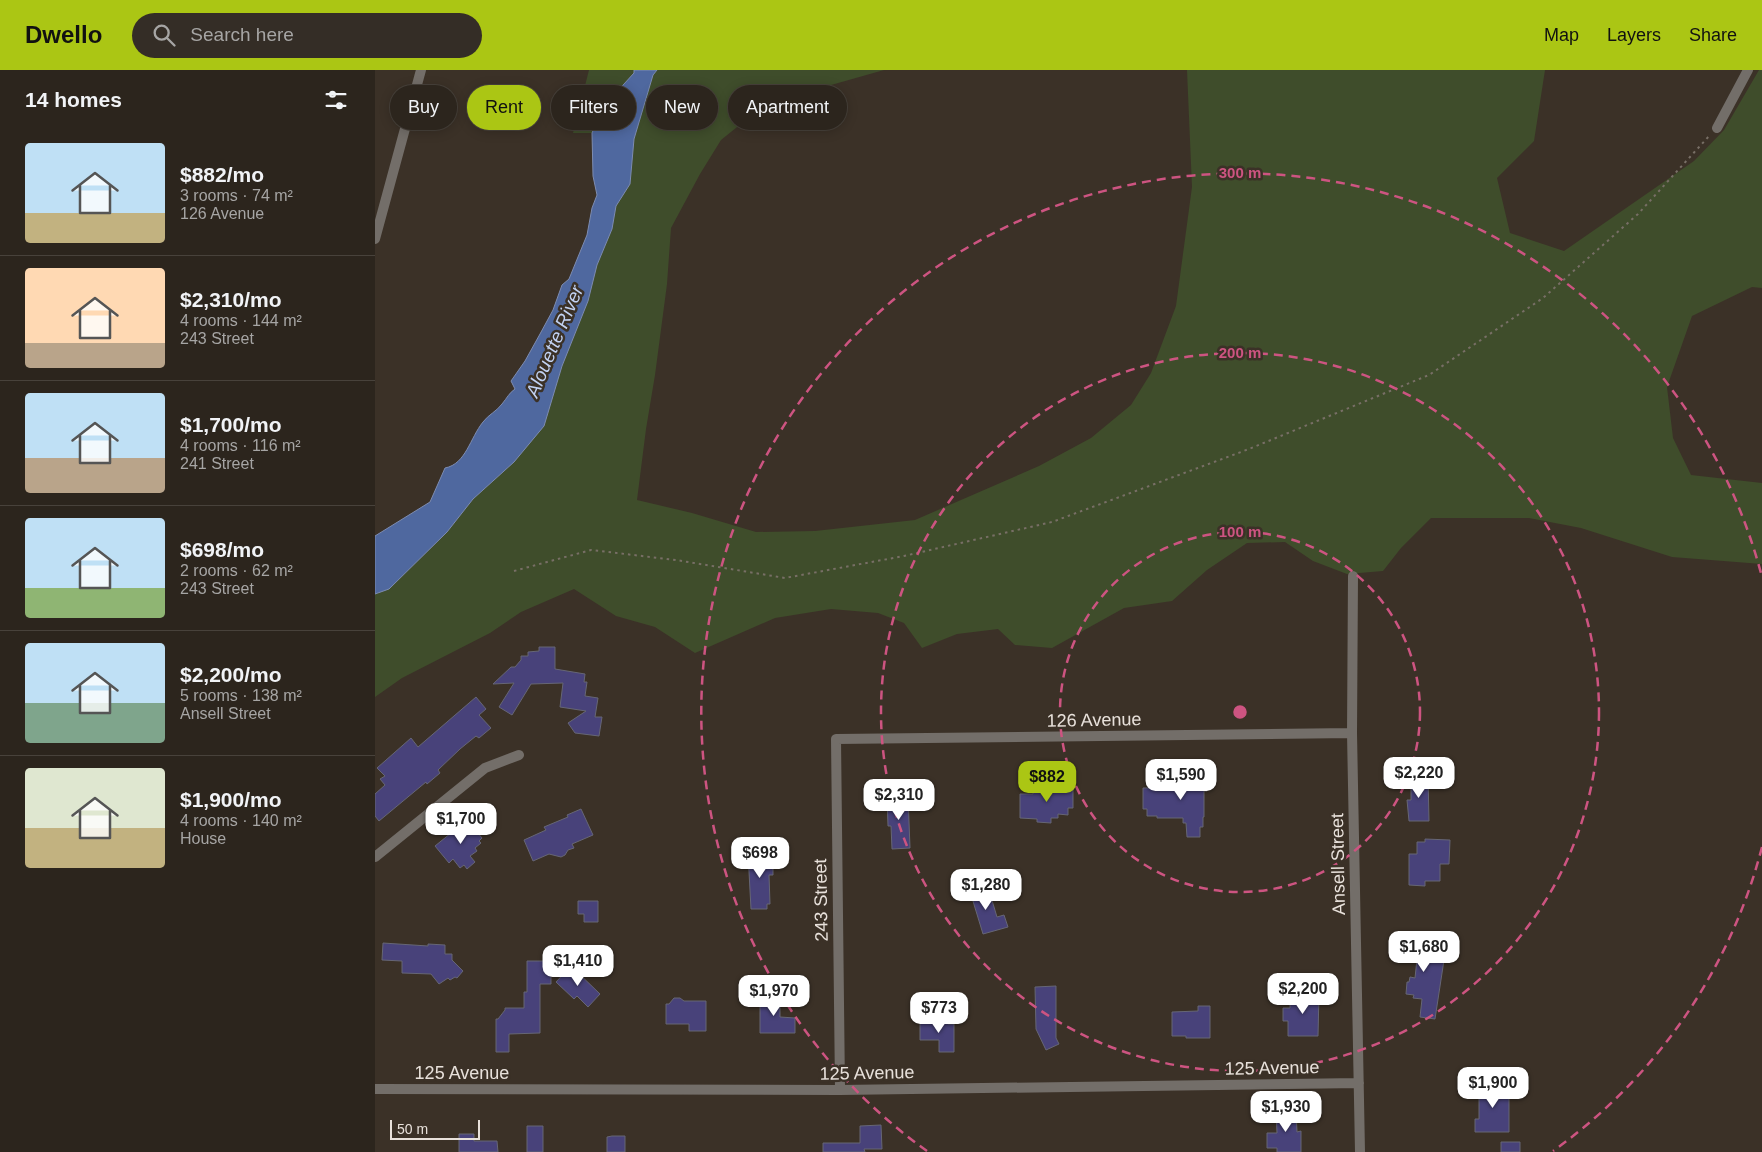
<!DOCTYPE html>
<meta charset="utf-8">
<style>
body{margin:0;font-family:Helvetica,sans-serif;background:#342d26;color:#f1f3f6;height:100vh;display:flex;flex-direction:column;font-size:19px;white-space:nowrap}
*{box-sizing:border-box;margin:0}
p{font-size:16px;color:#a6a5a4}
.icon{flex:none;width:28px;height:28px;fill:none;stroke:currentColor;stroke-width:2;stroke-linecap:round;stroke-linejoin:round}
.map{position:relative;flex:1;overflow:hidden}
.side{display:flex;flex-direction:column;background:#2c251d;width:375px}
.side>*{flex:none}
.top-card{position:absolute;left:15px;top:15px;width:475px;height:45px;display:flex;gap:10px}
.scale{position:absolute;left:15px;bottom:12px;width:90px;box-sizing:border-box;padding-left:5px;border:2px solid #e8e1db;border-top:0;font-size:14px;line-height:18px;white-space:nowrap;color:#e8e1db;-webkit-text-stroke:4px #3b3127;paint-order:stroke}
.price{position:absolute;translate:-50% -42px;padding:0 11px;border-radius:10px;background:#fff;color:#222;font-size:16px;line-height:32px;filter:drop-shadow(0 1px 2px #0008)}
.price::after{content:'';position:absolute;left:50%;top:30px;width:15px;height:11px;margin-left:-8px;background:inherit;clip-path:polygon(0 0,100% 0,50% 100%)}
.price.current{background:#abc614;color:#111}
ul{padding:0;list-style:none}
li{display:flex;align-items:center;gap:15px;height:125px;padding:0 25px}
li+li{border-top:1px solid #48423b}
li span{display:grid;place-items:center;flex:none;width:140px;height:100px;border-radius:5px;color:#555}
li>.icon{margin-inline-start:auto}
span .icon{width:60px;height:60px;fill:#fffc;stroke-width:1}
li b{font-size:21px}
h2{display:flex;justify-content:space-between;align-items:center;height:60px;padding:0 25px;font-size:21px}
.tag{padding:0 18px;border-radius:22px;background:#2c251d;box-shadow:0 2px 12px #0003,0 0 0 1px #48423b;font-size:18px;line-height:45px}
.tag.current{background:#abc614;color:#111}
header{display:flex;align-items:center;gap:30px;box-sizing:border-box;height:70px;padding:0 25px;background:#abc614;color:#111}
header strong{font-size:24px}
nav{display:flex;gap:28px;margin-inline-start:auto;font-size:18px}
.search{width:350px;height:45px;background:#342d26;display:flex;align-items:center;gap:12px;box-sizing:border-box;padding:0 18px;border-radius:28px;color:#a6a5a4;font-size:19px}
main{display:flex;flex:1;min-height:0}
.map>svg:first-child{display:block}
.green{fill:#3f4d2b}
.water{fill:#4f689f;stroke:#7d8cb1}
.building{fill:#48427a;stroke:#666675}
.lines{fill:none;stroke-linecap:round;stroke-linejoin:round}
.path{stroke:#786f66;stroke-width:2;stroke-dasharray:2.5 4;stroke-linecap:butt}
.minor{stroke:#736e69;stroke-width:10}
.ring{fill:none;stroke:#cd5481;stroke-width:2.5;stroke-dasharray:9 6}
.labels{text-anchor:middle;stroke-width:5;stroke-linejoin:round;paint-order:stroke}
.street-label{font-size:18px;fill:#e8e1db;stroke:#3b3127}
.water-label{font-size:19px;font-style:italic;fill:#c2d2f3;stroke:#3b3127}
.centre{fill:#cd5481;stroke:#3b3127;stroke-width:2.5}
.ring-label{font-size:15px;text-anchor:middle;font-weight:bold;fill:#cd5481;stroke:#3b3127;stroke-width:5;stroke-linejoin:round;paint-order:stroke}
</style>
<header>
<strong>Dwello</strong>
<div class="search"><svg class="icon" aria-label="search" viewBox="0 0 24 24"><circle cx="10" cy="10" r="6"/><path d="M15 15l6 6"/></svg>Search here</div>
<nav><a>Map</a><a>Layers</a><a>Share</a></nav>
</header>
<main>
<section class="side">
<h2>14 homes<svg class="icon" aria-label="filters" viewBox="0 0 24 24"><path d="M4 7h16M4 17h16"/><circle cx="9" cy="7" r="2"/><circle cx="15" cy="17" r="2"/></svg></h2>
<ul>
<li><span style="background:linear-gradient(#bfe0f5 70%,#c2b280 0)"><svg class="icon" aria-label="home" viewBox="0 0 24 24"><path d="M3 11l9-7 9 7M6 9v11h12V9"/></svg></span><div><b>$882/mo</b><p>3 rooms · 74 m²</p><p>126 Avenue</p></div></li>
<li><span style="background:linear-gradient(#ffd9b3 75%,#b9a48a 0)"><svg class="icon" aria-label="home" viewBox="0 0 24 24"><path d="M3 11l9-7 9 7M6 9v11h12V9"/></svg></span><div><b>$2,310/mo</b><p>4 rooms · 144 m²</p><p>243 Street</p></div></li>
<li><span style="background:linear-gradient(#bfe0f5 65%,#b9a48a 0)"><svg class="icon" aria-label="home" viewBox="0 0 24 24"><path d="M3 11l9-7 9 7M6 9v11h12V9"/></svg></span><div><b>$1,700/mo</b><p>4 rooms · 116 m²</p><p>241 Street</p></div></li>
<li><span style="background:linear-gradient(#bfe0f5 70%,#8fb573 0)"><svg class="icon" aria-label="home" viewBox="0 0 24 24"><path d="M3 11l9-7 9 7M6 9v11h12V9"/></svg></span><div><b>$698/mo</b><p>2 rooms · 62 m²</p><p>243 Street</p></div></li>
<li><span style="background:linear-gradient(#bfe0f5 60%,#7fa58c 0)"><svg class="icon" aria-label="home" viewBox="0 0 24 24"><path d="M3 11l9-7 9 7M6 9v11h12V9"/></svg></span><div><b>$2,200/mo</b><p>5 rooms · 138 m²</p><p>Ansell Street</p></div></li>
<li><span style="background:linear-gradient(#dfe7d0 60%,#c2b280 0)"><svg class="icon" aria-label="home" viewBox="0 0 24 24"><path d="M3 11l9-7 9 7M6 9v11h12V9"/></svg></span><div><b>$1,900/mo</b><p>4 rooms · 140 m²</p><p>House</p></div></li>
</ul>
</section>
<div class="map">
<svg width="1387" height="1082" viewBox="0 0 1387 1082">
<rect width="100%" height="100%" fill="#3b3127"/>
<path class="green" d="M214 0H259V3L229 36 217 63H198Z
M282 0H509L442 19 377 45 346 70 325 104 296 158 292 214 280 305 271 359 262 430 317 443 381 462 440 461 540 450 664 396 716 368 756 335 776 303 801 236 817 117 812 0H1170L1159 71 1122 108 1135 163 1189 181 1319 91 1349 60 1384 0H1387V218L1377 217 1317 246 1292 317 1298 368 1316 405 1387 413V494L1297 487 1206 458 1154 448H1056L1026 478 1008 501 972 504 938 491 910 472 872 473 832 500 797 531 749 538 677 578 640 575 623 559 582 564 547 578 529 553 503 543 456 539 400 548 320 583 280 557 241 546 199 519 146 542 115 563 27 608 0 627V524L14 519 72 462 98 429 139 392 169 355 187 296 213 231 222 195 237 159 241 136 255 114 259 69 278 5Z"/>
<path class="water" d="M259 0H282L278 5 259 69 255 114 241 136 237 159 222 195 213 231 187 296 169 356 139 392 98 429 72 462 14 519 0 524V466L55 432 70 398C91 394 95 368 108 352 113 345 122 341 127 334 132 328 134 323 140 319L136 311 150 291 165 264 178 240 187 215 194 209 212 165 217 138 222 125 218 106 217 63 229 36 259 3Z"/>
<path class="building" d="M164 577H180V599L210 604 209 612H212L210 626 223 628 220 647H227L224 666 200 663 193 653 211 641 185 637 188 613 156 614 137 645 124 637 139 613 118 614 136 597H140L146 590V586H153V582L164 581Z
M101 627 111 639 104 645 116 658 104 668 101 666 85 679 63 700 65 703 52 714 51 712 4 751 0 746V724L10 715 5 709 10 706 2 698 36 668 43 677Z
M822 693H838L839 708H832V721H829V747H828V757H825V767H812L811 753H808V748H782V746H772V739H768V718L816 717V705H822Z
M1036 705H1053L1054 751H1034L1032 730H1036Z
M680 713H695V719H698V738H693V745L683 744V748H676V753L662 752V749L645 748V724H658V720H667V718H680Z
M512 726H533L535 778 517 779 516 756H513Z
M206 739 218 765 197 774 199 778 193 780 190 785 186 787 174 784 158 791 149 770 171 760 169 757 193 747 192 745Z
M92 750 107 768 104 771 106 773 100 778 102 781 95 786 100 792 92 799 89 795 85 798 78 789 74 793 60 776Z
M1050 769 1075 770 1074 794H1065V811H1050V816L1034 815V784H1042V772H1050Z
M398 782V805H394L395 834H392V839H376L373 783Z
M608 814 613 828 616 827 622 847 629 845 633 857 608 864 594 818Z
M203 831H223V852H209V844H203Z
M1024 866 1059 870 1058 879H1064L1063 889 1069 890 1060 949 1045 947 1047 929 1038 928 1039 925 1031 924 1032 912H1034L1035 907 1040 908 1042 889 1024 887Z
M8 873 53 876V874L70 875V884H77V890L88 901 82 908 80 907 75 910 73 908 64 914 56 904 27 903V891L7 890Z
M152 891H176V914H165V963L134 964V982H121V949H123L130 940V938H149V922H152Z
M196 896 225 924 213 937 202 926 199 929 181 912Z
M681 916V968L684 974 671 980 661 959 660 917Z
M915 924H944L943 966H913V951H908V938H915Z
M385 925H405V947L420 948V963H385Z
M299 928H305L309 931H331V961H314V954H291V934H294Z
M823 936H835V968H811V966H797V942L823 941Z
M563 948H573V954H579V982H564V970H545V952H563Z
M1104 1015H1134V1062H1100V1049H1104Z
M901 1040H921L922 1062 926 1061V1082H902V1078H892V1063H902Z
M506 1055 507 1079H489L490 1082H448V1073H485V1056Z
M152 1056H168V1082H152Z
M84 1064H99V1071H122L123 1082H84Z
M237 1066H250V1082H232V1067Z
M1126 1072H1145V1082H1126Z"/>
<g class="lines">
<path class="path" d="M139 501 216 480 301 490 410 508 529 486 677 452 874 379 1054 305 1168 228 1263 144 1335 65"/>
<path class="minor" d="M1342 58 1373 0
M0 169 46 0
M978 506 977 663 985 1082
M0 787 110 698 144 685
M0 1019 465 1020 984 1013
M465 1020 461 669 977 663"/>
</g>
<g class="ring">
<circle cx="865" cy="642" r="180"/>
<circle cx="865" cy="642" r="359"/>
<path d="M1387 777A539 539 0 0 1 1178 1081M552 1081A539 539 0 1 1 1387 507"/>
</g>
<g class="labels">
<g class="street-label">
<text transform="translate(719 650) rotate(-1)" y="6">126 Avenue</text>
<text transform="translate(963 794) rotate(-91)" y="6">Ansell Street</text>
<text transform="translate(446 830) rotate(-91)" y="6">243 Street</text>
<text transform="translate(897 998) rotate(-1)" y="6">125 Avenue</text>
<text x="87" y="1009">125 Avenue</text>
<text transform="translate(492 1003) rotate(-1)" y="6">125 Avenue</text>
</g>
<g class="water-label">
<text transform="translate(179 271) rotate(-67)" y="7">Alouette River</text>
</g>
</g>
<circle cx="865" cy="642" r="8" class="centre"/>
<g class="ring-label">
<text x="865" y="108">300 m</text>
<text x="865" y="288">200 m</text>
<text x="865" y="467">100 m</text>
</g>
</svg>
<div class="scale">50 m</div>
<b class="price" style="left:1044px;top:729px">$2,220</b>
<b class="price" style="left:806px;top:731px">$1,590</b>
<b class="price current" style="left:672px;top:733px">$882</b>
<b class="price" style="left:524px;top:751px">$2,310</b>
<b class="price" style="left:86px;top:775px">$1,700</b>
<b class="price" style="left:385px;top:809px">$698</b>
<b class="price" style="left:611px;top:841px">$1,280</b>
<b class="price" style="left:1049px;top:903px">$1,680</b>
<b class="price" style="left:203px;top:917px">$1,410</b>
<b class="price" style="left:928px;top:945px">$2,200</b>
<b class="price" style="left:399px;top:947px">$1,970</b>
<b class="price" style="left:564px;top:964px">$773</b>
<b class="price" style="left:1118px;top:1039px">$1,900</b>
<b class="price" style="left:911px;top:1063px">$1,930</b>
<div class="top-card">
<a class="tag">Buy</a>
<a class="tag current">Rent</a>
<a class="tag">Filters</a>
<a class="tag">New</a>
<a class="tag">Apartment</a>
</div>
</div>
</main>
